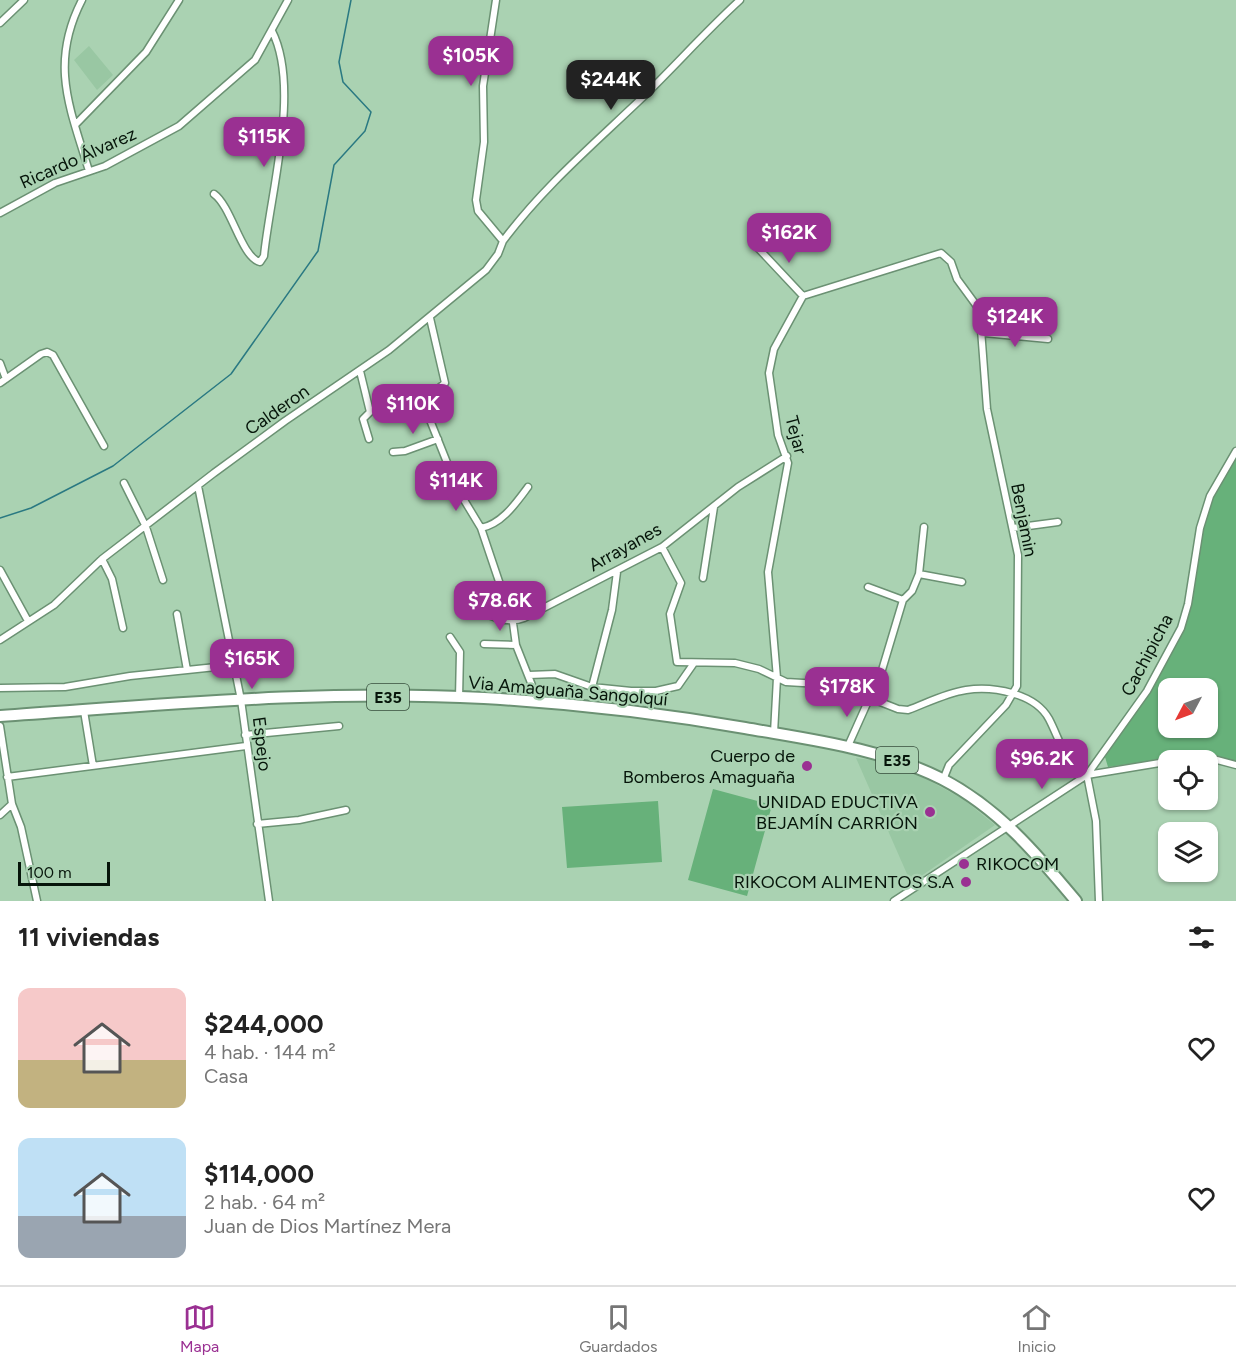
<!DOCTYPE html>
<html lang="es">
<meta charset="utf-8">
<style>
body{margin:0;font-family:Figtree,sans-serif;background:#f6f6f6;color:#222;height:100vh;display:flex;flex-direction:column;font-size:22px;white-space:nowrap}
*{box-sizing:border-box;margin:0}
p{font-size:20px;color:#767676}
.icon{flex:none;width:33px;height:33px;fill:none;stroke:currentColor;stroke-width:2;stroke-linecap:round;stroke-linejoin:round}
.map{position:relative;height:901px;overflow:hidden}
.panel{display:flex;flex-direction:column;background:#fff;flex:1}
.panel>*{flex:none}
.needle{width:39px;rotate:229deg}
.fabs{position:absolute;left:1158px;top:678px;display:grid;gap:12px}
.fabs a{display:grid;place-items:center;width:60px;height:60px;border-radius:12px;background:#fff;box-shadow:0 2px 4px #0004;font-size:30px}
.scale{position:absolute;left:18px;bottom:15px;width:92px;box-sizing:border-box;padding-left:6px;border:3px solid #06150a;border-top:0;font-size:16px;line-height:21px;white-space:nowrap;color:#06150a;-webkit-text-stroke:4px #aad2b2;paint-order:stroke}
.price{position:absolute;translate:-50% -51px;padding:0 14px;border-radius:12px;background:#9a3092;color:#fff;font-size:20px;line-height:39px;filter:drop-shadow(0 2px 3px #0008)}
.price::after{content:'';position:absolute;left:50%;top:36px;width:18px;height:14px;margin-left:-9px;background:inherit;clip-path:polygon(0 0,100% 0,50% 100%)}
.price.on{background:#222;color:#fff}
ul{padding:0;list-style:none}
li{display:flex;align-items:center;gap:18px;height:150px;padding:0 18px}
li span{display:grid;place-items:center;flex:none;width:168px;height:120px;border-radius:12px;color:#555}
li>.icon{margin-inline-start:auto}
span .icon{width:72px;height:72px;fill:#fffc;stroke-width:1}
li b{font-size:26px}
h2{display:flex;justify-content:space-between;align-items:center;height:72px;padding:0 18px;font-size:26px}
.tabs{display:flex;justify-content:space-around;align-items:center;height:84px;border-top:2px solid #e0e0e0;background:#fff;font-size:16px;color:#767676}
.tabs a{display:grid;justify-items:center;gap:3px}
.tabs .on{color:#9a3092}
.map>svg:first-child{display:block}
.built{fill:#99c7a3}
.green{fill:#67b17a;fill-rule:evenodd}
.lines{fill:none;stroke-linecap:round;stroke-linejoin:round}
.stream{stroke:#2a7982;stroke-width:1.5}
.minor-casing{stroke:#6b9173;stroke-width:9}
.trunk-casing{stroke:#6b9173;stroke-width:14}
.minor{stroke:#fff;stroke-width:6}
.trunk{stroke:#fff;stroke-width:10}
.poi-dot{fill:#9a3092;stroke:#aad2b2;stroke-width:2}
.labels{text-anchor:middle;stroke-width:4.5;stroke-linejoin:round;paint-order:stroke}
.shield{fill:#aad2b2;stroke:#374e3c;stroke-width:1.5}
.shield-label{font-size:16px;font-weight:bold;fill:#06150a}
.street-label{font-size:18px;fill:#06150a;stroke:#aad2b2}
.poi-label{font-size:18px;fill:#06150a;stroke:#aad2b2;text-anchor:end}
</style>
<div class="map">
<svg width="1236" height="901" viewBox="0 0 1236 901">
<rect width="100%" height="100%" fill="#aad2b2"/>
<path class="built" d="M89 46 113 75 97 90 74 60Z
M856 758 878 761 915 773 963 799 995 825 911 883Z"/>
<path class="green" d="M1236 457V762L1205 753 1108 767 1105 757 1129 722 1184 627 1202 529 1212 497ZM1168 688H1208V728H1168Z
M713 789 772 805 747 896 688 880Z
M658 801 662 862 567 868 562 807Z"/>
<g class="lines">
<path class="stream" d="M0 518 31 508 113 466 231 374 318 251 334 165 365 131 371 112 343 82 339 62 351 0"/>
<defs>
<path id="minor" d="M82 0C49 64 70 108 89 171
M0 23 24 0
M76 124 146 52 179 0
M214 194C232 207 241 257 260 262L264 256C270 194 301 88 272 31
M0 213 55 183 105 166 179 126 255 60 288 0
M503 241C544 186 594 144 643 97 676 65 706 31 740 0
M758 248 803 296
M430 318 445 383 425 400 424 405 458 490 481 528 513 623 516 645 539 703
M984 333 1048 339
M0 363 6 379
M360 371 370 412 363 419 369 439
M0 383 41 354 47 352 53 355 104 446
M393 452 405 451 438 439
M124 483 146 527 163 580
M198 486 241 700 269 901
M481 528C502 524 516 503 528 487
M1013 528 1058 522
M662 547 681 583 670 614 677 662 735 663 759 669 786 682 837 685 898 709 908 710C927 703 946 693 966 690 993 686 1035 693 1049 719 1061 742 1063 761 1087 775L1202 756 1236 765
M102 559 112 579 123 628
M0 570 28 621
M919 574 962 582
M703 578 714 507
M868 587 903 600
M463 604C483 612 504 626 524 618L662 547 738 487 787 456
M177 614 187 670
M450 637 460 652 459 698
M0 640 54 605 102 559 214 473 285 421 389 350 486 270 498 254 503 241 478 211 476 200 484 142 483 86 496 0
M484 644 516 645
M529 675 555 674 592 687 631 691H656L678 686 694 663
M592 687 612 610 617 572
M0 688 65 687 130 676 235 665
M84 711 93 766
M0 726 12 804 21 827 37 901
M774 733 777 678 768 572 788 463 778 435 769 373 774 349 803 296 941 253 951 262 957 279 979 309 980 316 987 409 1018 555 1017 686 1006 705 949 765 943 780
M245 735 339 726
M848 746 882 670 903 600 912 591 919 574 924 527
M1087 775 1096 821 1099 901
M7 777 246 746
M0 815 12 804
M257 824 299 820 346 810
M894 901 1087 775 1147 691 1181 628 1188 604 1200 528 1210 496 1236 451"/>
<path id="trunk" d="M0 716C161 705 323 689 484 698 571 703 659 713 745 728 813 740 880 748 942 779 998 808 1037 854 1076 901"/>
</defs>
<use href="#minor" class="minor-casing"/>
<use href="#trunk" class="trunk-casing"/>
<use href="#minor" class="minor"/>
<use href="#trunk" class="trunk"/>
</g>
<g class="poi-dot">
<circle cx="807" cy="766" r="6"/>
<circle cx="930" cy="812" r="6"/>
<circle cx="964" cy="864" r="6"/>
<circle cx="966" cy="882" r="6"/>
</g>
<g class="labels">
<g class="shield">
<rect x="367" y="684" width="42" height="26" rx="4.5"/>
<rect x="876" y="747" width="42" height="26" rx="4.5"/>
</g>
<g class="shield-label">
<text x="388" y="703">E35</text>
<text x="897" y="766">E35</text>
</g>
<g class="street-label">
<text transform="translate(78 158) rotate(-24)" y="6">Ricardo Álvarez</text>
<text transform="translate(277 410) rotate(-35)" y="6">Calderon</text>
<text transform="translate(796 435) rotate(75)" y="6">Tejar</text>
<text transform="translate(1024 520) rotate(79)" y="6">Benjamin</text>
<text transform="translate(625 547) rotate(-29)" y="6">Arrayanes</text>
<text transform="translate(1147 655) rotate(-62)" y="6">Cachipicha</text>
<text transform="translate(568 691) rotate(5)" y="6">Via Amaguaña Sangolquí</text>
<text transform="translate(262 744) rotate(83)" y="6">Espejo</text>
</g>
<g class="poi-label">
<text x="795" y="762">Cuerpo de<tspan x="795" dy="21">Bomberos Amaguaña</tspan></text>
<text x="918" y="808">UNIDAD EDUCTIVA<tspan x="918" dy="21">BEJAMÍN CARRIÓN</tspan></text>
<text x="976" y="870" text-anchor="start">RIKOCOM</text>
<text x="954" y="888">RIKOCOM ALIMENTOS S.A</text>
</g>
</g>
</svg>
<div class="fabs">
<a><svg class="needle" viewBox="-14 -14 28 28"><path d="M0-13l5 13h-10z" fill="#e53935"/><path d="M0 13l5-13h-10z" fill="#767676"/></svg></a>
<a><svg class="icon" aria-label="locate" viewBox="0 0 24 24"><circle cx="12" cy="12" r="6"/><path d="M12 2v4M12 18v4M2 12h4M18 12h4"/></svg></a>
<a><svg class="icon" aria-label="layers" viewBox="0 0 24 24"><path d="M12 4l9 5-9 5-9-5zM3 14l9 5 9-5"/></svg></a>
</div>
<div class="scale">100 m</div>
<b class="price" style="left:471px;top:87px">$105K</b>
<b class="price on" style="left:611px;top:111px">$244K</b>
<b class="price" style="left:264px;top:168px">$115K</b>
<b class="price" style="left:789px;top:264px">$162K</b>
<b class="price" style="left:1015px;top:348px">$124K</b>
<b class="price" style="left:413px;top:435px">$110K</b>
<b class="price" style="left:456px;top:512px">$114K</b>
<b class="price" style="left:500px;top:632px">$78.6K</b>
<b class="price" style="left:252px;top:690px">$165K</b>
<b class="price" style="left:847px;top:718px">$178K</b>
<b class="price" style="left:1042px;top:790px">$96.2K</b>
</div>
<section class="panel">
<h2>11 viviendas<svg class="icon" aria-label="filters" viewBox="0 0 24 24"><path d="M4 7h16M4 17h16"/><circle cx="9" cy="7" r="2"/><circle cx="15" cy="17" r="2"/></svg></h2>
<ul>
<li><span style="background:linear-gradient(#f6c9c9 60%,#c2b280 0)"><svg class="icon" aria-label="home" viewBox="0 0 24 24"><path d="M3 11l9-7 9 7M6 9v11h12V9"/></svg></span><div><b>$244,000</b><p>4 hab. · 144 m²</p><p>Casa</p></div><svg class="icon" aria-label="heart" viewBox="0 0 24 24"><path d="M12 20l-8-8c-3-5 5-10 8-4 3-6 11-1 8 4z"/></svg></li>
<li><span style="background:linear-gradient(#bfe0f5 65%,#9aa5b1 0)"><svg class="icon" aria-label="home" viewBox="0 0 24 24"><path d="M3 11l9-7 9 7M6 9v11h12V9"/></svg></span><div><b>$114,000</b><p>2 hab. · 64 m²</p><p>Juan de Dios Martínez Mera</p></div><svg class="icon" aria-label="heart" viewBox="0 0 24 24"><path d="M12 20l-8-8c-3-5 5-10 8-4 3-6 11-1 8 4z"/></svg></li>
</ul>
</section>
<nav class="tabs">
<a class="on"><svg class="icon" aria-label="map" viewBox="0 0 24 24"><path d="M3 6l6-2 6 2 6-2v14l-6 2-6-2-6 2zM9 4v14M15 6v14"/></svg>Mapa</a>
<a><svg class="icon" aria-label="saved" viewBox="0 0 24 24"><path d="M7 4h10v16l-5-4-5 4z"/></svg>Guardados</a>
<a><svg class="icon" aria-label="home" viewBox="0 0 24 24"><path d="M3 11l9-7 9 7M6 9v11h12V9"/></svg>Inicio</a>
</nav>
